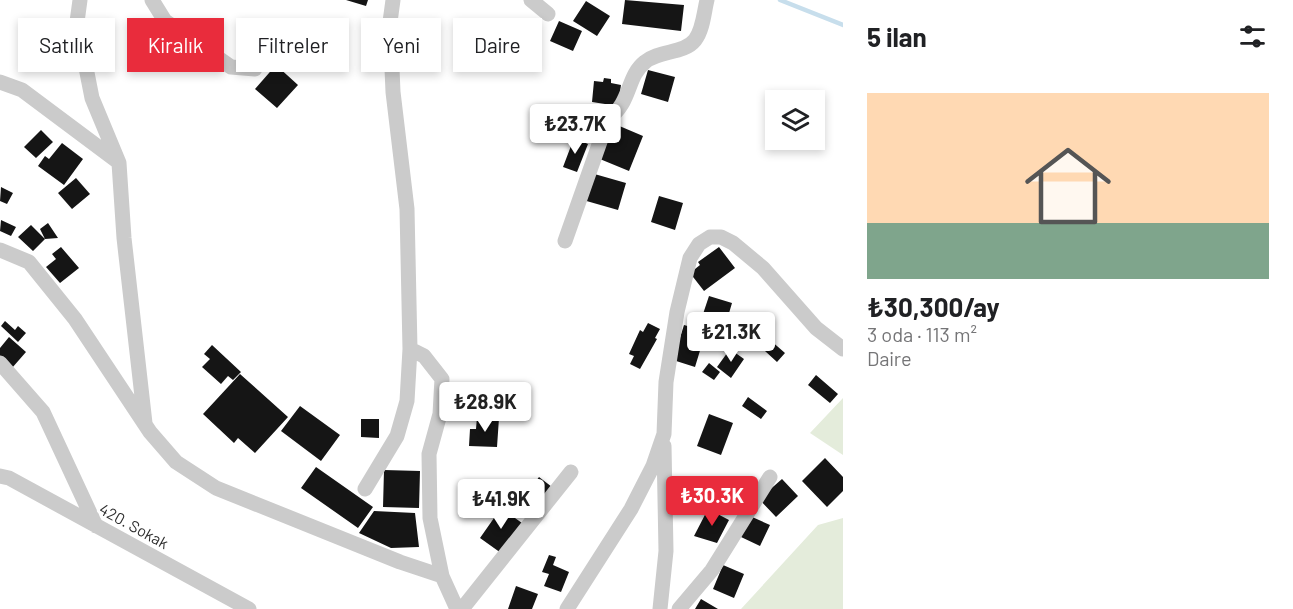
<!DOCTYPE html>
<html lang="tr">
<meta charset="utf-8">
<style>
body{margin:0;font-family:Barlow,sans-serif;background:#f2f2f2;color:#202124;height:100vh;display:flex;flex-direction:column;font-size:22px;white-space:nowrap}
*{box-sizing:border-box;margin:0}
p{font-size:20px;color:#757577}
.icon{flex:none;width:33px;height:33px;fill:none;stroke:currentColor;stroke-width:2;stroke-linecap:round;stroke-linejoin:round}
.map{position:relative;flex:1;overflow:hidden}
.drawer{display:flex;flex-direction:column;background:#fff;width:450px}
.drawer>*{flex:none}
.hud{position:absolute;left:18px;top:18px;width:570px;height:54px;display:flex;gap:12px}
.fabs{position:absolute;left:765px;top:90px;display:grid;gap:12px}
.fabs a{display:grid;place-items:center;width:60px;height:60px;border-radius:0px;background:#fff;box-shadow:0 3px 9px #0003;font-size:30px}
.price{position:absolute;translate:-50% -51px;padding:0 14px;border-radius:6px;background:#fff;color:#222;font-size:20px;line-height:39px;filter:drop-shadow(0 2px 3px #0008)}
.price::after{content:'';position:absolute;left:50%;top:36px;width:18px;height:14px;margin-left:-9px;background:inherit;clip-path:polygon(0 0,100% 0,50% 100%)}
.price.active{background:#e92c3c;color:#fff}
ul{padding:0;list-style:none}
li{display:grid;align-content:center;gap:12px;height:318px;padding:0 24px}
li+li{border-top:2px solid #e0e0e0}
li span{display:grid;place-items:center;height:186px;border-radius:0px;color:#555}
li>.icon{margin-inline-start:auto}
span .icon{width:108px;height:108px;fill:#fffc;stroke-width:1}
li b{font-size:26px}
h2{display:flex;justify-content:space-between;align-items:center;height:72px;padding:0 24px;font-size:26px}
.tag{padding:0 21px;border-radius:0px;background:#fff;box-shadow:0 3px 9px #0003;font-size:21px;line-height:54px}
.tag.active{background:#e92c3c;color:#fff}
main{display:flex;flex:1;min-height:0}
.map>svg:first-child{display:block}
.green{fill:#e4ecdb}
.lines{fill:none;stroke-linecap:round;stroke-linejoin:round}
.stream{stroke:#c7deec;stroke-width:4.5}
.building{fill:#151515}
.minor{stroke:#cbcbcb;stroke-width:15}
.labels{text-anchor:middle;stroke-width:6;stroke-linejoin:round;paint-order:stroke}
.street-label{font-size:16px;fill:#2e2e2e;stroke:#fff}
</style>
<main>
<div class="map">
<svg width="843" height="609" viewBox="0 0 843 609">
<rect width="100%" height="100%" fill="#fff"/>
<path class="green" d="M843 398V455L810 433Z
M843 518V609H741L818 525Z"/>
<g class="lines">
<path class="stream" d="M780 0 843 25"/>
</g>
<path class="building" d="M346 0H368L366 6Z
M625 0 684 5 681 31 622 24Z
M586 1 610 16 597 36 573 21Z
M559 21 582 31 573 51 550 41Z
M276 65 298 85 277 108 255 89Z
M648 70 675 77 668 102 641 94Z
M604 78 611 79V83L621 85 618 106 592 102 594 81 603 82Z
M610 122 643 136 629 171 595 157Z
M41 130 53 142 36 158 24 147Z
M574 138 588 144 577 172 563 167Z
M62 143 83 159 64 185 38 166 45 156 49 159Z
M591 173 626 183 618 210 583 200Z
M76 178 90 194 72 209 58 193Z
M1 187 13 193 7 204 0 201Z
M659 196 683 203 675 230 651 222Z
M1 220 16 227 11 236 0 231Z
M48 223 58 238 45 239 40 229Z
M31 225 45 239 33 251 18 237Z
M61 247 79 268 60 283 46 267 56 259 52 254Z
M719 247 735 268 704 291 690 273 700 265 698 262Z
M709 296 732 303 722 337 706 331 695 367 673 360 684 325 698 329Z
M5 321 15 330 18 326 26 333 18 342 1 326Z
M648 323 660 329 655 338 657 339 640 369 630 364 634 356 629 354 640 330 643 332Z
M761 332 785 353 777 362 753 340Z
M9 337 26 352 12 368 0 357V348Z
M212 345 241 372 233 380 228 376 221 384 202 367 210 359 204 354Z
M730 349 744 359 731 378 717 367Z
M709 363 720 372 714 380 702 372Z
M240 374 288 417 255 453 238 438 234 443 203 414Z
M816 375 838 394 830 403 808 385Z
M748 397 767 411 761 419 742 406Z
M300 406 340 435 321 461 281 431Z
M709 414 733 423 721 455 697 446Z
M477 417 499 418 497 447 469 446 470 429H476Z
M361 419H379V438L361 437Z
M825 458 843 477V491L827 507 802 481Z
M316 467 373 507 358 528 301 488Z
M384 470 420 471 419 508 383 507Z
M539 477 552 487 539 504 526 495Z
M782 479 798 496 776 517 759 499Z
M501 508 522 523 501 553 480 538Z
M708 509 729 520 717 543 694 536Z
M374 511 415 513 419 547 391 548 359 533Z
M750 516 770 525 760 546 741 537Z
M549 555 556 557 553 565 569 572 561 592 544 586 549 574 542 572Z
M723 565 744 574 734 598 713 589Z
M516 586 538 594 532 609H508Z
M701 599 718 609H695Z"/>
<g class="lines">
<path class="minor" d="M80 0 77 22 92 98 119 163 124 238 145 423
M152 0 165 21 231 67 255 69
M531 0 548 14
M0 82 22 90 117 161
M565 241 608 119C632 102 626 77 645 62 659 50 684 54 695 40 703 30 704 12 707 0
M0 250 29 262 75 319 150 432 176 462 216 488 400 562 442 576 457 609
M410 349 424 356 442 379 440 414 429 454 430 518 442 576
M0 363 43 412 96 526
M0 476 9 478 249 609
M365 489 397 436 407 401 410 349 407 209 393 92 390 22 393 0
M462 609 571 472
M567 609 631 509 653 466 664 434 666 382 677 312 690 258 699 244 710 237H721L733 243 763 268 816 328 843 349
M660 609 666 551 664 446
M679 609 712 570 770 477"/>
</g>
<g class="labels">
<g class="street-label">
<text transform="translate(134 526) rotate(29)" y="6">420. Sokak</text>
</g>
</g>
</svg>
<div class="fabs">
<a><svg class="icon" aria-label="layers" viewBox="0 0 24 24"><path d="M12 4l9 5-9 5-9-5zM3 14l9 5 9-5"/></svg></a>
</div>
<b class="price" style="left:575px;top:155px">₺23.7K</b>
<b class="price" style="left:731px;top:363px">₺21.3K</b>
<b class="price" style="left:485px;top:433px">₺28.9K</b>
<b class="price active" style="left:712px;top:527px">₺30.3K</b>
<b class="price" style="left:501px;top:530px">₺41.9K</b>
<div class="hud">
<a class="tag">Satılık</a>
<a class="tag active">Kiralık</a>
<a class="tag">Filtreler</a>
<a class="tag">Yeni</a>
<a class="tag">Daire</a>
</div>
</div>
<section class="drawer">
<h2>5 ilan<svg class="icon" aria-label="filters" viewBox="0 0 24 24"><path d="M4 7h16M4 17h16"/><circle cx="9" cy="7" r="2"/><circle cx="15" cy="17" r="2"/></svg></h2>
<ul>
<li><span style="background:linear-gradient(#ffd9b3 70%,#7fa58c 0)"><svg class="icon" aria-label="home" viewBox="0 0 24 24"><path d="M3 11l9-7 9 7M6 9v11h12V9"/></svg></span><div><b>₺30,300/ay</b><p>3 oda · 113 m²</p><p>Daire</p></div></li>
</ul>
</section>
</main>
